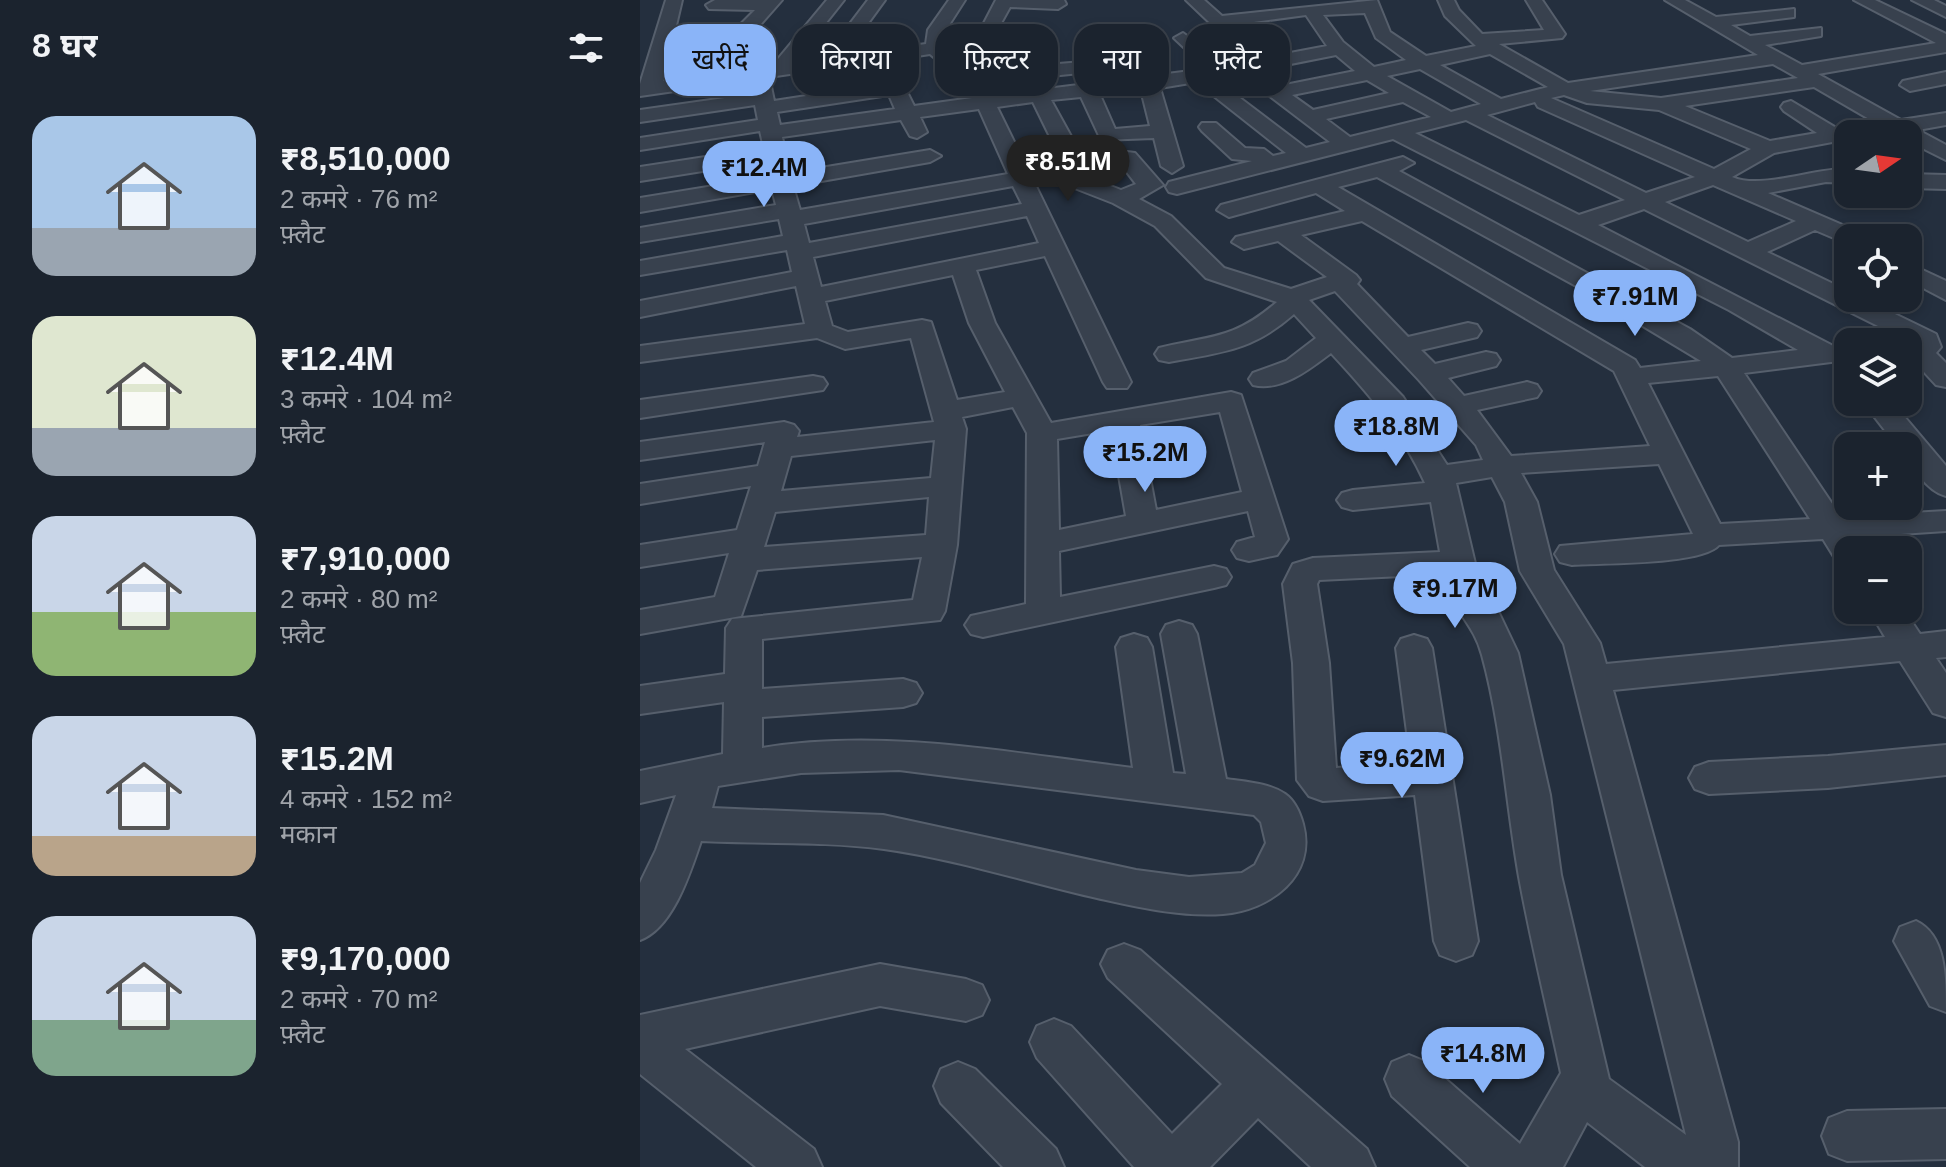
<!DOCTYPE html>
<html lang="hi">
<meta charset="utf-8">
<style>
body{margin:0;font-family:Helvetica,"Noto Sans Devanagari",sans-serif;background:#242b36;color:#f1f3f6;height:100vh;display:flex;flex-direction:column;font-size:30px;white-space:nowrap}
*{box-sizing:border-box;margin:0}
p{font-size:26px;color:#a0a4aa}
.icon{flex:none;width:44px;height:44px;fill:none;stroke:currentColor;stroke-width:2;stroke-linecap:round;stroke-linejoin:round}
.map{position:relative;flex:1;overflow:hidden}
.panel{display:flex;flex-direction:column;background:#1b232e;width:640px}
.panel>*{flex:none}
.top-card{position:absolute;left:24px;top:24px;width:760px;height:72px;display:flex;gap:16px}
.needle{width:52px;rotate:77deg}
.tools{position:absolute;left:1194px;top:120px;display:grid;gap:16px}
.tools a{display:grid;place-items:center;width:88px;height:88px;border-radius:16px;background:#1b232e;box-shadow:0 4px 12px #0003,0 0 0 2px #39404a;font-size:40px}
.price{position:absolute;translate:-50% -68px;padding:0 18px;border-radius:28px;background:#8ab4f8;color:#111;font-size:26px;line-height:52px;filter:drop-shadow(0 2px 4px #0008)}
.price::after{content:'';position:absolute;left:50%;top:48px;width:24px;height:18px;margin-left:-12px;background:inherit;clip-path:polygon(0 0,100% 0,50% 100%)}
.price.active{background:#222;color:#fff}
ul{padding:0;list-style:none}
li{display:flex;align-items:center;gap:24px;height:200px;padding:0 32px}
li span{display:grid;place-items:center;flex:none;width:224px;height:160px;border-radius:24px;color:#555}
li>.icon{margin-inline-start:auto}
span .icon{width:96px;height:96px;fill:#fffc;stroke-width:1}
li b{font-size:34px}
h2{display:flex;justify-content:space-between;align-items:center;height:96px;padding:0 32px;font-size:34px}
.pill{padding:0 28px;border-radius:24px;background:#1b232e;box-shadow:0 4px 12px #0003,0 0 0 2px #39404a;font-size:28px;line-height:72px}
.pill.active{background:#8ab4f8;color:#111}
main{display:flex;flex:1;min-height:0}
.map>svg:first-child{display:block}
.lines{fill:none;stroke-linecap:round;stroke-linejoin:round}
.minor-casing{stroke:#565f6c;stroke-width:4}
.minor{fill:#38414e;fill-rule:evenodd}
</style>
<main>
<section class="panel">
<h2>8 घर<svg class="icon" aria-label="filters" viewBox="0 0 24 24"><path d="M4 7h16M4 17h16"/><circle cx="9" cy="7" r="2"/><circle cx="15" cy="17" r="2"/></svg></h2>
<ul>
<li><span style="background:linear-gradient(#a9c7e8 70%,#9aa5b1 0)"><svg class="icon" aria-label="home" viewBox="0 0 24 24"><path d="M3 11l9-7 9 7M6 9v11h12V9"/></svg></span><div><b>₹8,510,000</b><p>2 कमरे · 76 m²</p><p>फ़्लैट</p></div></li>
<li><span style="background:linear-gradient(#dfe7d0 70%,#9aa5b1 0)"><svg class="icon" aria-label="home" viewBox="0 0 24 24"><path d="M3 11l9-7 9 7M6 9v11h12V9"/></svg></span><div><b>₹12.4M</b><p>3 कमरे · 104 m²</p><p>फ़्लैट</p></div></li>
<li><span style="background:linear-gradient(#c9d6e8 60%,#8fb573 0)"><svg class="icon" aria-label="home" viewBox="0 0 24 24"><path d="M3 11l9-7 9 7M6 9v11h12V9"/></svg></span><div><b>₹7,910,000</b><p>2 कमरे · 80 m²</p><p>फ़्लैट</p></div></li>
<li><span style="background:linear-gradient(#c9d6e8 75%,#b9a48a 0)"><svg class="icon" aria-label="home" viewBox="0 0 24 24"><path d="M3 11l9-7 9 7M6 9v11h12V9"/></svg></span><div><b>₹15.2M</b><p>4 कमरे · 152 m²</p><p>मकान</p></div></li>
<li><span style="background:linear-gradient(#c9d6e8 65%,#7fa58c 0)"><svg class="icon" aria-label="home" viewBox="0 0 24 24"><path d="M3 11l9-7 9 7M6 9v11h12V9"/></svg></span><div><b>₹9,170,000</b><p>2 कमरे · 70 m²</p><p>फ़्लैट</p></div></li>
</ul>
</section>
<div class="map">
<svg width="1306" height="1167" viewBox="0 0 1306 1167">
<rect width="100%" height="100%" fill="#242f3e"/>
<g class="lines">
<defs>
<path id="minor" d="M26 0H42L23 81 57 76 73 52 115 10 69 9 66 5 75 0H142L78 73 133 65 187 0H204L155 62 184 58 228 0H245L205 55 286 44 288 30 309 0H325L309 25H343L356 0H424L426 4 418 9 370 7 355 34 305 35 303 46 335 72 350 96 567 69 534 38 543 33 586 65 687 46 666 15 592 25 604 37 601 41H589L546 0H564L582 16 737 0 750 32 786 56 836 46 805 16 798 0H814L819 10 842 34 904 30 886 0H902L925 34 922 38 859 44 928 83 1118 55 1025 0H1045L1076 17 1154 9V17L1091 25 1110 36 1181 28V36L1125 45 1162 65 1296 43 1214 0H1235L1306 34V52L1178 74 1261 120 1306 113V125L1278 130 1306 145V160L1268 141V134H1255L1174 87 1045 106 1130 141 1177 133 1144 111 1141 107 1144 103 1151 101 1203 132 1206 136 1203 140 1134 153 1092 177C1122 190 1173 168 1208 169V183L1186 182 1128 193 1221 233 1225 238H1208V244L1175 230 1127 252 1208 291V298H1222L1296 334 1301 347 1296 353 1306 363V387L1296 385 1273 360H1268V344H1274L1004 209 958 225 1199 349 1203 355 1199 361 1104 373 1201 517 1306 511V531L1215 537 1223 550H1208V563L1196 560 1183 539 1079 545C1062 565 961 563 932 565L920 562 915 554 920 546 1053 534 1019 464 881 473 897 502 914 570 960 643 966 664 1245 637 1229 610H1264L1280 634 1306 631V657L1296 658 1306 673V717L1293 713 1260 661 973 690 1098 1142V1167H1005L947 1122 923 1167H830L752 1096 745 1079 752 1062 769 1055 786 1062 880 1144 921 1073C907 1008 891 942 879 877 866 803 862 728 842 655 833 621 811 611 804 574L679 580 677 584 689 663 696 768 771 763 756 648 761 639 774 635 787 639 792 648 838 941 832 955 816 961 800 955 794 941 775 795 683 801 669 796 657 780 653 663 643 584 653 564 673 558 800 552 791 502 713 510 702 507 697 500 702 493 713 490 785 483C762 432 729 394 691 353 670 369 641 392 613 385L609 379 613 373 646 361 676 338 654 314C612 351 582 352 529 362L519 360 515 354 519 348C572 335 593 340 637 302L566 278 515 226 473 203 432 187 393 180 491 382 487 388H467L463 382 405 256 336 270 355 323 411 423 591 392 601 395 648 539 637 555 609 561 597 558 592 550 597 542 615 537 608 511 419 551 420 597 574 566 586 569 591 577 586 585 574 588 343 637 331 634 325 625 331 616 386 604 387 433 373 407 322 417 326 429 317 545 305 611 300 620 122 639V689L263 679 276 683 282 693 276 703 263 707 122 717V748C245 728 370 753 493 768L476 647 481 638 494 634 507 638 512 647 533 773 546 774 521 634 526 625 539 621 552 625 557 634 586 779C605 782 629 783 645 794 655 801 660 813 663 824 677 876 630 910 583 914 540 917 498 907 457 898 387 882 315 859 244 849 184 841 121 844 61 841 50 873 33 928 0 940V883L16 850 36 795 0 803V771L83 754 84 702 0 714V686L85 674 86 628 92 619 273 600 282 557 117 570 101 616 0 634V610L75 597 89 553 0 567V545L97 530 111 486 0 504V484L118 466 125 442 0 460V442L144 422 154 425 159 431 157 437 294 422 271 338 205 349 177 338 0 362V346L165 324 156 286 0 317V301L152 272 147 250 0 275V261L143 236 139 219 0 242V228L136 205 132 189 0 212V198L129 177 126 161 0 181V167L124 148 120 131 0 150V138L118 120 115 105 0 122V110L113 94 111 80 0 96V84ZM725 13 736 38 766 60 734 67 703 42 683 15ZM290 54 321 80 332 98 274 106 251 60ZM850 54 908 87 861 99 800 65ZM696 55 715 71 640 86 624 78 614 84 690 142 666 148 575 79ZM233 62 244 84 134 101 129 77ZM1133 64 1158 78 1021 98 950 91ZM780 69 841 104 811 112 747 76ZM727 80 749 93 673 110 652 95ZM556 82 646 153 633 156 624 149 605 148 576 123H562L559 127 562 131 592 159 612 161 529 182 526 187 529 192 537 194 753 139 1089 310 1158 350 1092 358 1050 329 759 171 774 163 763 157 581 205 577 210 589 217 676 193 705 211 596 237 592 242 604 249 638 241 687 277 651 289 584 268 531 216 499 199 523 185 495 153 487 152 476 158 496 184 481 190 447 177 438 149 411 100 441 97 461 140 514 138 521 166 532 173 543 166 520 88ZM501 90 510 126 475 129 460 95ZM249 95 255 109 140 125 137 112ZM924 95 947 103 1019 110 1111 149 1074 169 911 98ZM393 102 416 149 423 172 386 166 357 107ZM763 102 791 117 710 137 686 119ZM895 102 898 107 1055 177 1006 193 847 115ZM339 109 368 174 160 210 153 186 290 162 301 156 290 150 150 173 142 137 261 120 270 136 277 138 287 132 280 117ZM826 120 985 200 939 215 775 133ZM737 177 938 287 1061 361 1000 368 995 360 698 187ZM1073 185 1156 221 1108 242 1025 202ZM373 186 382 204 169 243 164 224ZM387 216 399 243 181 287 173 257ZM722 221 974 371 1010 446 871 456 837 410 897 397 901 391 897 385 887 382 824 396 808 378 856 366 860 360 856 354 846 352 795 364 781 350 837 337 841 331 837 325 828 323 768 337 717 284 720 280 716 275 661 235ZM313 275 329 323 365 392 317 400 291 322 282 320 208 332 192 326 185 301ZM695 291 779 380 836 445 843 460 807 465 763 397 669 300ZM1078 376 1170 519 1080 524 1008 383ZM580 412 602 492 516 510 500 425ZM471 430 486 516 419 530 417 439ZM295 440 291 478 141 491 151 456ZM852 477 865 502 880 571 924 644 1046 1135 969 1079 921 875 910 795 878 653 858 611 842 593 816 483ZM289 497 286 535 124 547 135 512ZM259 770 614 815 621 822 626 843 615 865 602 873 549 877 496 870 243 815 72 808 78 786 161 773Z
M1272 0H1294L1306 6V17Z
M443 62 452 68 450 72 381 79 371 73 381 67Z
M1306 72V84L1270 91 1260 85 1263 81Z
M1268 174 1306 175V189L1268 188Z
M1276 267 1306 281V300L1268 280V269Z
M173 376 183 378 187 384 183 390 0 418V400Z
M1223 402H1252L1306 466V496C1287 491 1268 465 1268 446H1257Z
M1306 745V775L1188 788 1069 794 1055 789 1049 778 1055 767 1069 762 1188 756Z
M1276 921C1306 935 1306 977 1306 1012L1290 1006 1254 941 1260 927Z
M484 944 500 950 727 1149 735 1167H671L618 1118 570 1167H494L397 1058 390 1042 397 1026 414 1019 431 1026 532 1134 582 1084 468 978 461 964 468 950Z
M240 964 326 979 342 985 349 1000 342 1015 326 1021 240 1006 45 1049 174 1149 182 1167H116L0 1074V1015Z
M318 1062 335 1069 416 1149 424 1167H363L301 1103 294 1086 301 1069Z
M1306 1109V1159L1207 1161 1189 1154 1182 1136 1189 1118 1207 1111Z"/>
</defs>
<use href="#minor" class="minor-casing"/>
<use href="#minor" class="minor"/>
</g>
</svg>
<div class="tools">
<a><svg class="needle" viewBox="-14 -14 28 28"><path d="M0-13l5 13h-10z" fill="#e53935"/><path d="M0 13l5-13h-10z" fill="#a0a4aa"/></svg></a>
<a><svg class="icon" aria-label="locate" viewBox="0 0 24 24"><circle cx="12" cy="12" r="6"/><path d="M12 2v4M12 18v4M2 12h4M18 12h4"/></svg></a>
<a><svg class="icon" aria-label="layers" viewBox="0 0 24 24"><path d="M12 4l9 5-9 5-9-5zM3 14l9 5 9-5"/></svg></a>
<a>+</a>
<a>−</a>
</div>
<b class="price active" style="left:428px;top:203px">₹8.51M</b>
<b class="price" style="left:124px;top:209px">₹12.4M</b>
<b class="price" style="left:995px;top:338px">₹7.91M</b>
<b class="price" style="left:756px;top:468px">₹18.8M</b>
<b class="price" style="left:505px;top:494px">₹15.2M</b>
<b class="price" style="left:815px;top:630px">₹9.17M</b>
<b class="price" style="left:762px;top:800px">₹9.62M</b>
<b class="price" style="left:843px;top:1095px">₹14.8M</b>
<div class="top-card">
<a class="pill active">खरीदें</a>
<a class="pill">किराया</a>
<a class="pill">फ़िल्टर</a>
<a class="pill">नया</a>
<a class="pill">फ़्लैट</a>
</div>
</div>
</main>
